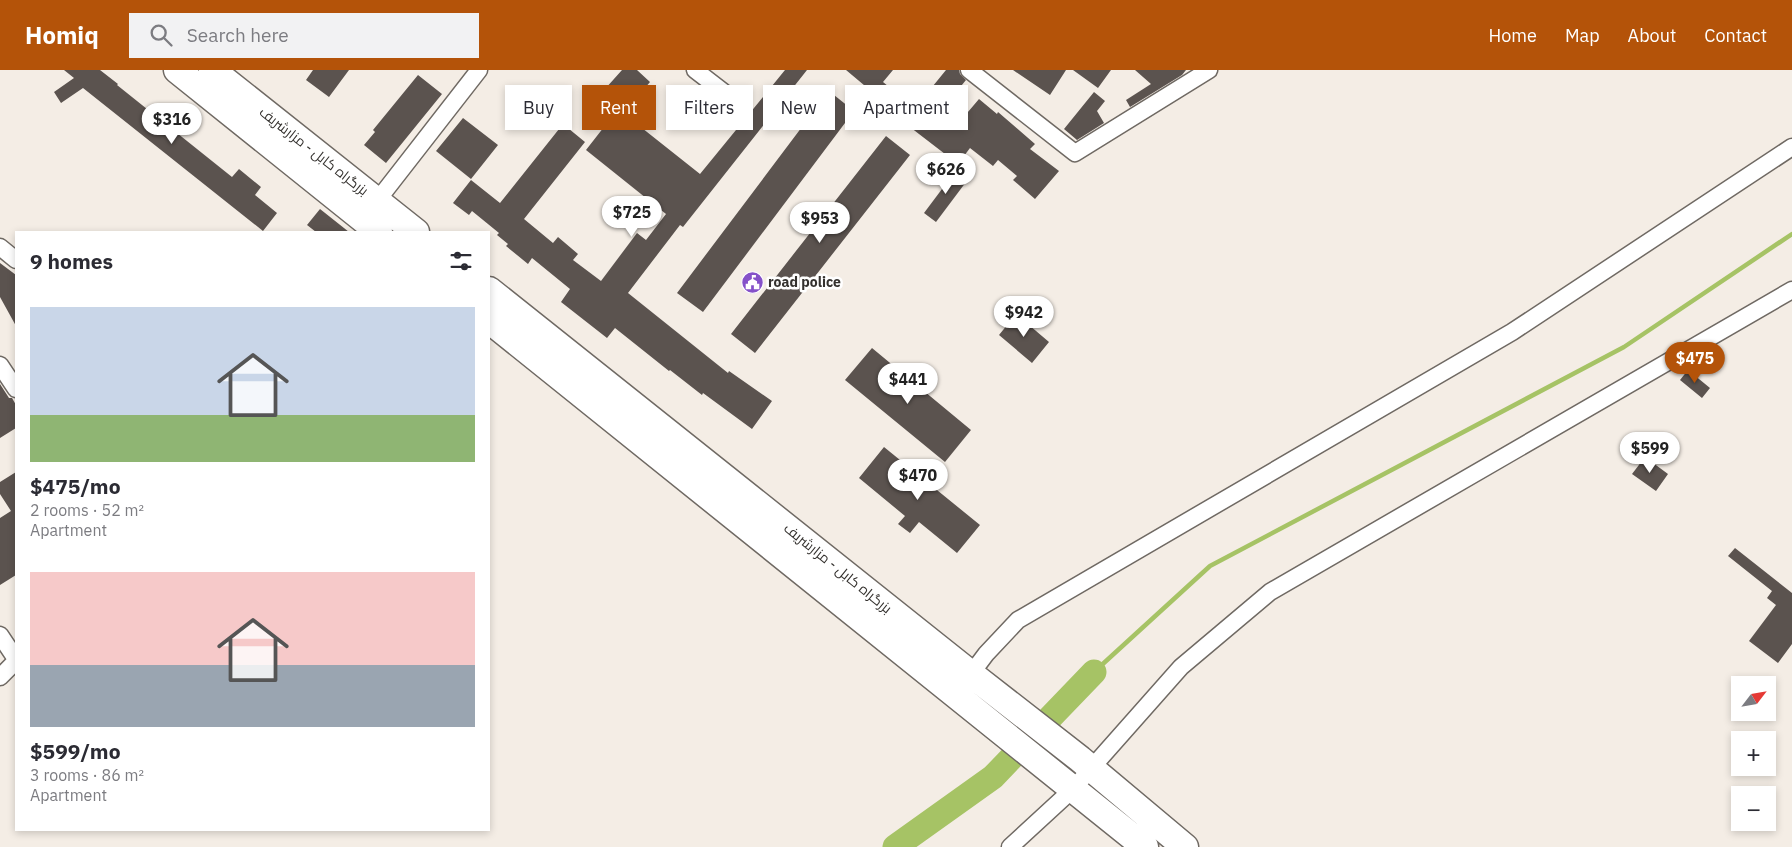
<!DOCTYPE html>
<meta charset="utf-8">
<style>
body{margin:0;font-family:"IBM Plex Sans",Cairo,sans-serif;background:#f2f2f3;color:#2b2b33;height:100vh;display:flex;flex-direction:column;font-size:19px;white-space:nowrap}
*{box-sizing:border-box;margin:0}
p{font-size:16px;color:#7c7c81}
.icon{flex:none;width:28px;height:28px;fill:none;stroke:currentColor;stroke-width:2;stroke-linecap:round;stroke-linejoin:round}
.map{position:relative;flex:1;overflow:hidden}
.details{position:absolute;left:15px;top:161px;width:475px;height:600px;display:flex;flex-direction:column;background:#fff;border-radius:0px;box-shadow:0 2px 8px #0003}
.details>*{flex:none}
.banner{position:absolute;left:505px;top:15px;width:475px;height:45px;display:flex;gap:10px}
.needle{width:32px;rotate:59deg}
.buttons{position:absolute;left:1731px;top:606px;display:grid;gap:10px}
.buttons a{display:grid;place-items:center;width:45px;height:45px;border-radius:0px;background:#fff;box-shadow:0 2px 8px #0003;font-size:25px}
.price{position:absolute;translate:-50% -42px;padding:0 11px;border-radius:18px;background:#fff;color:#222;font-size:16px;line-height:32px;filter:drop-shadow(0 1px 2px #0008)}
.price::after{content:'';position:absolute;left:50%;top:30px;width:15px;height:11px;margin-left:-8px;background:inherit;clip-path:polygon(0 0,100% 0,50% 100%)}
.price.on{background:#b45309;color:#fff}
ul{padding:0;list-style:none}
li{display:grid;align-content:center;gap:10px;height:265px;padding:0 15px}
li span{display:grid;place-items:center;height:155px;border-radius:0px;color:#555}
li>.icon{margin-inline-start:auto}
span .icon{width:90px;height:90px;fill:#fffc;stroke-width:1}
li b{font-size:21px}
h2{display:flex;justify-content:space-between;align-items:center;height:60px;padding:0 15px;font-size:21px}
.chip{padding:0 18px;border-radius:0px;background:#fff;box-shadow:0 2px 8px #0003;font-size:18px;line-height:45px}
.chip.on{background:#b45309;color:#fff}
header{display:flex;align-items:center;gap:30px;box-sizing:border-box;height:70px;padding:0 25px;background:#b45309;color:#fff}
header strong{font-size:24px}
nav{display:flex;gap:28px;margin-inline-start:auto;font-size:18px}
.search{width:350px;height:45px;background:#f2f2f3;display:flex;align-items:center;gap:12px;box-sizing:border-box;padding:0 18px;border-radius:0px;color:#7c7c81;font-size:19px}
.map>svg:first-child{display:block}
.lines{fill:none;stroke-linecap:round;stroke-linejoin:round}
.stream{stroke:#a6c365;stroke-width:4.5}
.river{stroke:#a6c365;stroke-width:25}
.building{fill:#5b534f}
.minor-casing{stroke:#6f6963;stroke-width:19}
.trunk-casing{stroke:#6f6963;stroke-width:29}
.minor{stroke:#fff;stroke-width:16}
.trunk{stroke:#fff;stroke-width:26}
.labels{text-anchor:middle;stroke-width:5;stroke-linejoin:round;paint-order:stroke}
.street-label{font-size:14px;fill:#34312e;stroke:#fff}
.poi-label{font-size:14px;font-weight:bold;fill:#34312e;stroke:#fff;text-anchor:start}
</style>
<header>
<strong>Homiq</strong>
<div class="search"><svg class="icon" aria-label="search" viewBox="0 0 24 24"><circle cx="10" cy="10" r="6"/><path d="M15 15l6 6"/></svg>Search here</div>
<nav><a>Home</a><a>Map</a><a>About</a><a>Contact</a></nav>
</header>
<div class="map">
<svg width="1792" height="777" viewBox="0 0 1792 777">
<rect width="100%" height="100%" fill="#f4ede5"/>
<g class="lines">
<path class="stream" d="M1094 602 1210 496 1624 277 1792 164"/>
<path class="river" d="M895 777 993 707 1094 602"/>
</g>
<path class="building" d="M64 0H100L118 14 117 15 232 107 239 99 261 117 255 125 277 143 263 161 83 18 61 33 54 22 74 8Z
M313 0H349L329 27 306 10Z
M622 0H637L650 12 628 38 605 19Z
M785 0H807L683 157 680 155 628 223 728 303 729 301 772 331 752 359 703 323 702 325 670 300 669 301 615 258 607 268 561 232 570 219 532 188 528 194 506 176 508 174 497 165 499 163 472 141 469 145 453 133 471 110 500 133 563 54 585 72 524 149 553 173 558 167 578 184 573 190 601 211 637 163 646 170 666 144 586 80 618 39 700 104Z
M846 0H893L883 12 910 34 919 23 924 27 946 0H959L960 4 966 10 944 37 962 49 979 29 997 44 998 42 1035 74 1030 79 1059 101 1035 129 1013 110 1017 106 998 90 993 96 970 78 958 94 906 54 908 52Z
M1013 0H1066L1050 25Z
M1073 0H1111L1098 18Z
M1135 0H1186L1182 5 1130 37 1126 30 1151 14Z
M418 5 442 24 386 93 364 75 375 62 373 60Z
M829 21 854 41 703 242 677 223Z
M1094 22 1105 31 1097 41 1104 53 1077 70 1064 59Z
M463 48 498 75 471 109 436 81Z
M886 66 910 85 755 283 731 264Z
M957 99 969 108 936 152 924 143Z
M320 139 349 162H316L307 155Z
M0 193 16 205V256L0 227Z
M1016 244 1049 272 1032 293 999 265Z
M872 278 971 360 945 392 845 310Z
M1688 300 1710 318 1702 328 1680 310Z
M0 314 9 328H12L16 335V358L0 368Z
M884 377 980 455 957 483 919 452 910 463 898 454 905 446 859 408Z
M1645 387 1668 404 1656 421 1632 404Z
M16 402V505L0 515V448L11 441 0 424V412Z
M1735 478 1792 523V574L1778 593 1749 571 1776 535 1767 528 1772 521 1728 486Z"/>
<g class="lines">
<defs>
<path id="minor" d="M695 0 743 37
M969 0 1075 83 1209 0
M377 131 479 0
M0 177 16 190
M0 295 16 319
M0 565 16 589
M971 604 986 584 1018 550 1512 262 1792 77
M0 607 16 591
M1010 777 1073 719 1181 597 1270 522 1792 220"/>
<path id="trunk" d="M177 0 379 162
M212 0 416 162
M489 220 971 604 1080 689 1185 777
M489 250 1145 777"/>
</defs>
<use href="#minor" class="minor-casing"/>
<use href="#trunk" class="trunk-casing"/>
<use href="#minor" class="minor"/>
<use href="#trunk" class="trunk"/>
</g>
<defs>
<symbol id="civic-disc" viewBox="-11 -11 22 22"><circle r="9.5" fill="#8551c9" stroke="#fff"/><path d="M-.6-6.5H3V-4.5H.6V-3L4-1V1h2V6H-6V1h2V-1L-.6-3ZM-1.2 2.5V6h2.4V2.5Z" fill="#fff"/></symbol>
</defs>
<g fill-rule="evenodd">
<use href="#civic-disc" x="740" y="200" width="25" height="25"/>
</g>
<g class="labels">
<g class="street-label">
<text transform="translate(314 81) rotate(38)" y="5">بزرگراه کابل - مزارشریف</text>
<text transform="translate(838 498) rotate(39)" y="5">بزرگراه کابل - مزارشریف</text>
</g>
<g class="poi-label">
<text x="768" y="217">road police</text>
</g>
</g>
</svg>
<div class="buttons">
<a><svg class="needle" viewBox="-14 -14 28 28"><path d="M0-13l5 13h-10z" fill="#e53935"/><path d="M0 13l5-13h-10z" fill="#7c7c81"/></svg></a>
<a>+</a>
<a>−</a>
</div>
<b class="price" style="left:172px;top:75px">$316</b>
<b class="price" style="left:946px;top:125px">$626</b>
<b class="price" style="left:632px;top:168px">$725</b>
<b class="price" style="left:820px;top:174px">$953</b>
<b class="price" style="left:1024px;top:268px">$942</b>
<b class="price on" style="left:1695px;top:314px">$475</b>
<b class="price" style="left:908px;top:335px">$441</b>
<b class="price" style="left:1650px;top:404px">$599</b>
<b class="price" style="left:918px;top:431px">$470</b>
<div class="banner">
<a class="chip">Buy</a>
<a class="chip on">Rent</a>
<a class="chip">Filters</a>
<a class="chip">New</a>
<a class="chip">Apartment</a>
</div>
<section class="details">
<h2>9 homes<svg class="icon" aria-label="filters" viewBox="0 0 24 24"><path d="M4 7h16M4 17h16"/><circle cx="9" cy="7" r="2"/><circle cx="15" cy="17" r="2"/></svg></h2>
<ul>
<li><span style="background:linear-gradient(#c9d6e8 70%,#8fb573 0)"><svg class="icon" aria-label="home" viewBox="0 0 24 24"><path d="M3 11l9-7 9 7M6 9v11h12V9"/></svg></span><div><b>$475/mo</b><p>2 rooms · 52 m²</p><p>Apartment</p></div></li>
<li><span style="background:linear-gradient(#f6c9c9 60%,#9aa5b1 0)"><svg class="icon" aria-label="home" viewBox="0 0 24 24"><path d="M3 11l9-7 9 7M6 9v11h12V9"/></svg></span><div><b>$599/mo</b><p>3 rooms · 86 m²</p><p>Apartment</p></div></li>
</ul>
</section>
</div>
